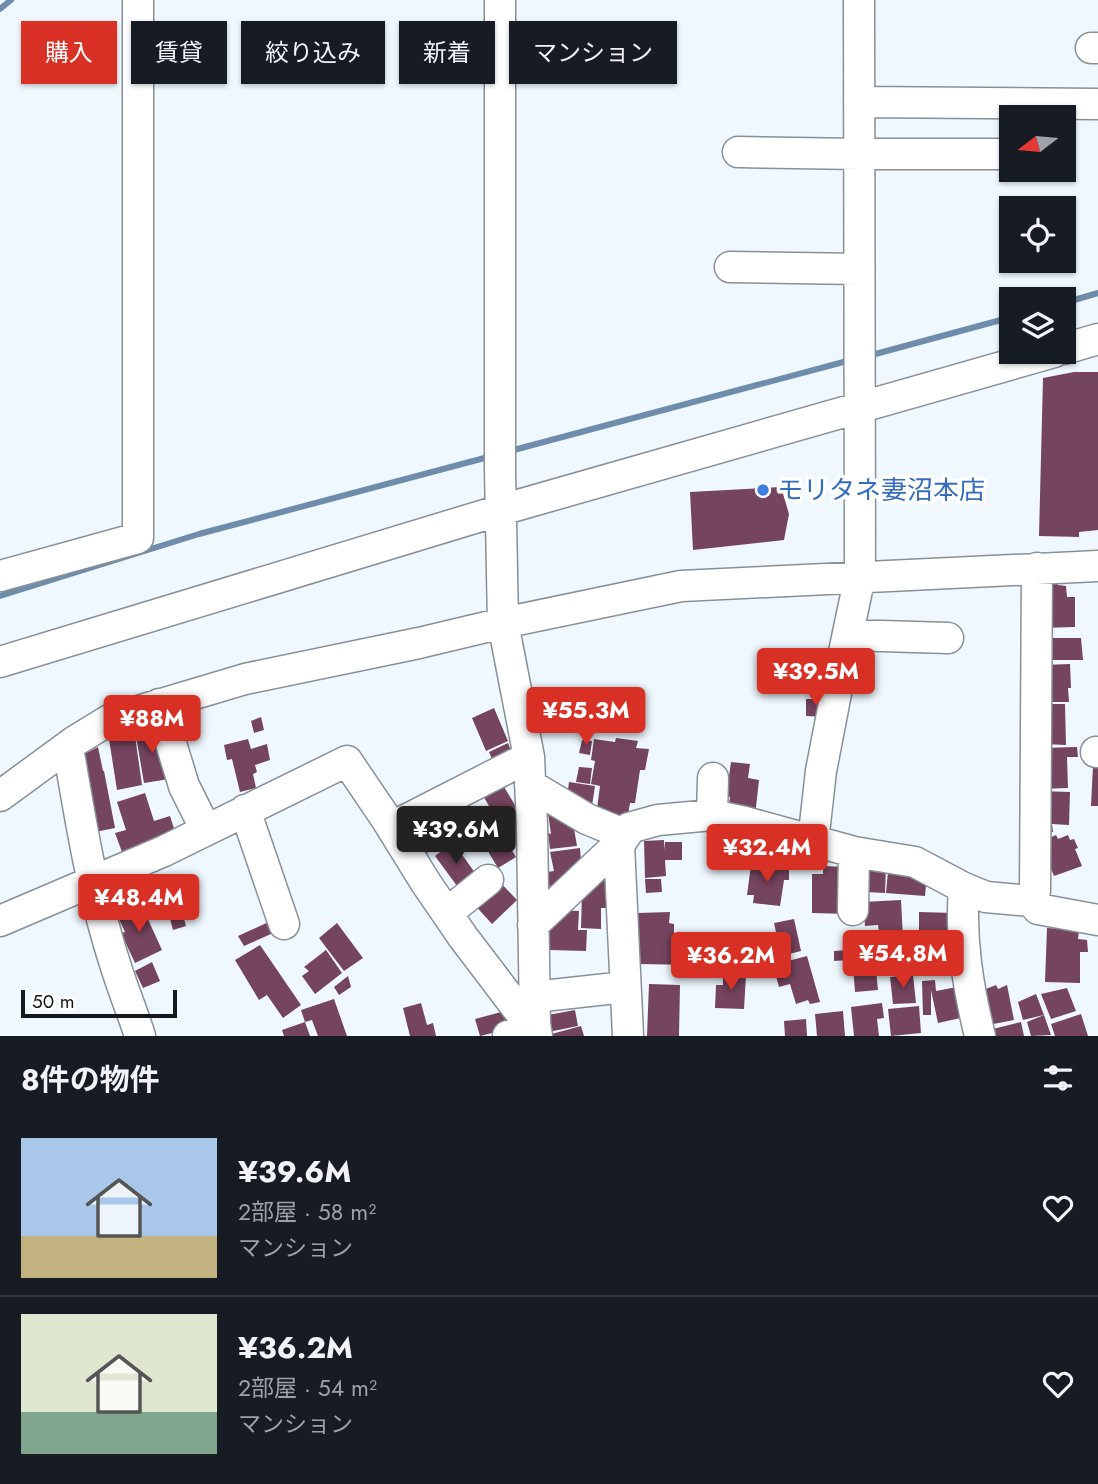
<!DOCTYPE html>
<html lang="ja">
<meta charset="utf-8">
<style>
body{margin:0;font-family:Jost,"Noto Sans JP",sans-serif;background:#20242c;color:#f1f3f6;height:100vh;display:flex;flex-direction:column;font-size:26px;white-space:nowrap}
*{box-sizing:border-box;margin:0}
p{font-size:23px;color:#9ea1a6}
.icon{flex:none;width:38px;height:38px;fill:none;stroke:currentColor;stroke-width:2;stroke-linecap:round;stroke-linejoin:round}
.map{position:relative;height:1036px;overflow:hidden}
.details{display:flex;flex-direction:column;background:#171b24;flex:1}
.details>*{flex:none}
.top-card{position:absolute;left:21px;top:21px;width:700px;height:63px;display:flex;gap:14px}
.needle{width:46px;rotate:254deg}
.tools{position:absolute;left:999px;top:105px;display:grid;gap:14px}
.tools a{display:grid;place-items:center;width:77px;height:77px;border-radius:0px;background:#171b24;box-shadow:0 2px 5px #0004;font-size:35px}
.scale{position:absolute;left:21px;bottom:18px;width:156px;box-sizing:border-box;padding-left:7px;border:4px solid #16191b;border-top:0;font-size:19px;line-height:24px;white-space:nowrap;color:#16191b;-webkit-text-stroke:5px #fff;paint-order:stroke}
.price{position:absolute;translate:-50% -60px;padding:0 16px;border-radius:7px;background:#d93025;color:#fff;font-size:23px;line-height:46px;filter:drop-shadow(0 2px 4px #0008)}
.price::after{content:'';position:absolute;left:50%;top:42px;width:21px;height:16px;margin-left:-10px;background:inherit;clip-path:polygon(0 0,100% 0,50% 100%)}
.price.on{background:#222;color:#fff}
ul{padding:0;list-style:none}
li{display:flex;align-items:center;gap:21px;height:175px;padding:0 21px}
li+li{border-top:2px solid #363941}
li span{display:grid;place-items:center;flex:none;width:196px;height:140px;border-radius:0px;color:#555}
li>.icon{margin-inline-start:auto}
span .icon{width:84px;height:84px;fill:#fffc;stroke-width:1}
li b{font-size:30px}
h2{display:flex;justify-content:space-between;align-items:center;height:84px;padding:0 21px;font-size:30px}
.tag{padding:0 24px;border-radius:0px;background:#171b24;box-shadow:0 2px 5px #0004;font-size:24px;line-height:63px}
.tag.on{background:#d93025;color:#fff}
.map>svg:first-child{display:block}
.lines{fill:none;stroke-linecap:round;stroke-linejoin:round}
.stream{stroke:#6e8cab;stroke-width:6}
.building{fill:#75445e}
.minor-casing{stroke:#889096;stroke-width:33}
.minor{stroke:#fff;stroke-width:30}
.shop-dot{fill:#3f7fe0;stroke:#fff;stroke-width:2.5}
.labels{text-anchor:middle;stroke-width:7;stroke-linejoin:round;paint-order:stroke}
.shop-label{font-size:26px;fill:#366cbe;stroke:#fff;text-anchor:start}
</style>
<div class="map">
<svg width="1098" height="1036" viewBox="0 0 1098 1036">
<rect width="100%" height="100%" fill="#eff8ff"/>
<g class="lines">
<path class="stream" d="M0 9 11 0
M1064 303 1098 293
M868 356 1012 317
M510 451 851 360
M0 596 199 534 492 456"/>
</g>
<path class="building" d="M1074 372H1098V530L1079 532V537L1039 536 1043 378Z
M781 487 789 514 784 540 693 550 690 492Z
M1041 582 1057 583 1058 585 1066 586 1067 597H1075V627L1040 628Z
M1045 638H1081L1083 660H1045Z
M1070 664 1071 688H1068L1069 702H1042L1043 665Z
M806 699H825V717L806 716Z
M1043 704H1065L1066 745 1043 744Z
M595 705 615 706 611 731 591 728Z
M494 708 508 741 486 751 472 718Z
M261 717 264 730 254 733 251 721Z
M158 726 169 779 144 783 135 730Z
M135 736 142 785 117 790 109 739Z
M616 738 638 741 636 748 649 749 645 770H640L635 803H630L627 821 596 816 600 786 591 784 595 761 591 760 594 739 615 742Z
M248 739 251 749 267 744 270 760 255 765 257 772 253 774 256 788 240 792 232 759 227 760 224 745Z
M582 740 592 741 590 755 579 753Z
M508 743 514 758 495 766 489 752Z
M98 747 103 771H104L115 828 90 833 76 758Z
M1077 747 1078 757H1067L1068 788 1039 789V748Z
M731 762 750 764 748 778 759 780 755 816 728 812 730 797 723 796 725 782 728 783Z
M1093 766H1098V806H1091Z
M579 767 592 768 590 784 576 782Z
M501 782 521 815 508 823 515 836 509 840 482 794Z
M569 782 595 786 592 806 567 797Z
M1039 791 1070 792 1069 825 1052 824 1053 832 1039 831Z
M145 793 154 821 170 816 177 838 152 842 122 852 115 833 126 830 117 802Z
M486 807 516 857 498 868 468 818Z
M564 810 572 817 577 846 550 849 548 833 551 834 548 813Z
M427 819 440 847 420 856 407 830Z
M1056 835 1058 839 1068 835 1070 840 1074 839 1078 848 1075 849 1082 866 1054 876 1040 842Z
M754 838 784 842 782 867 751 864Z
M664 840V850L665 842H682V860H665L666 876 645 878 644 841Z
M453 842 478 877 460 890 435 856Z
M580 848 582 873 550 890 547 872 554 871 550 852Z
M751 865 789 869V880H784L780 906 753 903 754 895H747Z
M868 865 886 866 885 893 866 892Z
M823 866 848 867 849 914 812 913V874H823Z
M888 871 927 875 925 896 886 893Z
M597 876H613V908H601V929L581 928 582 892Z
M131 877 140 903 116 911 107 885Z
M497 879 517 900 492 924 472 902Z
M645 879H661L662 892 646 893Z
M901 900 903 938 880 940 878 925 865 926 863 902Z
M141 904 162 950 135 963 121 933 125 932 117 915Z
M559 910 579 911 578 930H587L586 951 549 950V918Z
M182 911 186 926 173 930 169 915Z
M670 912 669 923 674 924V938H671V955L680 956V941L717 942 716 962H694V965L639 964V935H629V927H638V913Z
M919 912 954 913 955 937H919Z
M275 919 280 930 244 946 238 936Z
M794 919 801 951 781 956 774 923Z
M337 923 363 958 344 971 319 938Z
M1047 928 1079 930 1078 939 1087 940 1088 952H1080V983L1045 982Z
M260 945 301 1005 283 1018 267 995 259 1000 235 960Z
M874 949 878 990 855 992 852 952Z
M326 950 342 973 315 994 302 976 309 971 304 967Z
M849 950 850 960 834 961V951Z
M807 956 820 1002 810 1004 808 1000 796 1004 790 984 779 987 773 965Z
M152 962 160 981 143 988 135 971Z
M723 974 746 975 744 1009 715 1008 716 985H723Z
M913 975 916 1003 893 1004 890 977Z
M348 976 351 987 339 995 334 987Z
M935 980 936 991 957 987 965 1017 938 1023 931 990V1015H923L922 981Z
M649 984 680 985 679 1036H647Z
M996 985 998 989 1007 985 1014 1020 988 1025 978 992Z
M1067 988 1076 1011 1051 1019 1041 994Z
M1036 994 1044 1015 1051 1035 1031 1036 1027 1022 1044 1015 1023 1020 1018 1002Z
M334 999 347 1036H318L312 1020 305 1022 310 1036H284L282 1030 305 1022 301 1010Z
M421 1003 427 1025 433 1023 436 1036H410L403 1008Z
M882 1003 884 1018 877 1019 879 1036H854L851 1007Z
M919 1006 921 1033 891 1036 888 1009Z
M575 1010 578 1026 548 1032V1015Z
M505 1011 509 1029 480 1036 475 1019Z
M843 1011 845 1036H817L815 1014Z
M1081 1014 1088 1036H1055L1051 1024Z
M806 1019 807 1036H785L784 1021Z
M1021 1022 1024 1036H986L985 1031Z
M581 1026 584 1036H548V1035Z"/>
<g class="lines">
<defs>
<path id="minor" d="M500 0V469L503 623 529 757 532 826 535 1024 537 1036
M1091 48H1098
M859 102 1098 104
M738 152 859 154H1012
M730 267 859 269
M1064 349 1098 339
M0 576 138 538V0
M848 635 948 638
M0 662 501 510 1054 352
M159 704 184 786 206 830
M64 749 70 759C82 830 94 901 117 970 124 992 133 1014 140 1036
M1096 752H1098
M530 785 587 819 626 835
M0 796 75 741 111 719 245 679 419 643 503 623 681 586 1098 566
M245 810 284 924
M712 815 713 778
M392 827 529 757
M813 842 821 771 844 652 860 576 859 0
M619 845 628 1036
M964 888C960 939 968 987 980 1036
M1031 901 1035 891 1037 568
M853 910 854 852
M447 913 488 880
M0 921 164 851 347 761 387 820 426 883 463 937 520 1012 535 1020
M533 925 622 841 629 828 658 820 712 815 745 822 854 852 915 862 964 888 986 897 1031 901 1038 909 1098 920
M534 997 625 987
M508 1036 528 1029 535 1024"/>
</defs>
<use href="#minor" class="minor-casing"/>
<use href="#minor" class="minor"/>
</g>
<circle class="shop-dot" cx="763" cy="490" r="7"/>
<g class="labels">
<g class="shop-label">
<text x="777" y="499">モリタネ妻沼本店</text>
</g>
</g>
</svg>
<div class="tools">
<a><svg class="needle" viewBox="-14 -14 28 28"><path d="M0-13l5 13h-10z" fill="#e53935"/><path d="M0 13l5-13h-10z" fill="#9ea1a6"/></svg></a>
<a><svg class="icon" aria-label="locate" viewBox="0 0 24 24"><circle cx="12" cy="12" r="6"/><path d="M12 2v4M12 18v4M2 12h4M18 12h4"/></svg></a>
<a><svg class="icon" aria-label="layers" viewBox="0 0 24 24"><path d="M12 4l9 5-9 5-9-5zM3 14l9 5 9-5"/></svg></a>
</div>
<div class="scale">50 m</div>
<b class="price" style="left:816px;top:708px">¥39.5M</b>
<b class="price" style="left:586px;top:747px">¥55.3M</b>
<b class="price" style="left:152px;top:755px">¥88M</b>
<b class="price on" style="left:456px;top:866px">¥39.6M</b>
<b class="price" style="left:767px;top:884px">¥32.4M</b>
<b class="price" style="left:139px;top:934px">¥48.4M</b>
<b class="price" style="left:903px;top:990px">¥54.8M</b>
<b class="price" style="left:731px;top:992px">¥36.2M</b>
<div class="top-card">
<a class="tag on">購入</a>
<a class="tag">賃貸</a>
<a class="tag">絞り込み</a>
<a class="tag">新着</a>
<a class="tag">マンション</a>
</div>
</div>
<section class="details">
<h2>8件の物件<svg class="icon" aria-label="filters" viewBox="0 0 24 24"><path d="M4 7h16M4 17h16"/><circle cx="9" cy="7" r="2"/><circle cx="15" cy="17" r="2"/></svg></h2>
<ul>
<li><span style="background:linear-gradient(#a9c7e8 70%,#c2b280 0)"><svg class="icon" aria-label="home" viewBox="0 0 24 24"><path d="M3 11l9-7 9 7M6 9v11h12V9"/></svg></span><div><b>¥39.6M</b><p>2部屋 · 58 m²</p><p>マンション</p></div><svg class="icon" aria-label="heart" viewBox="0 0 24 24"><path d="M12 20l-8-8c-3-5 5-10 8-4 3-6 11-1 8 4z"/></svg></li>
<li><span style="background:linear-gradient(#dfe7d0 70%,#7fa58c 0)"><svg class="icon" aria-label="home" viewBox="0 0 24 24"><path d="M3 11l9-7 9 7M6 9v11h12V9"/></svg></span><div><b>¥36.2M</b><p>2部屋 · 54 m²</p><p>マンション</p></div><svg class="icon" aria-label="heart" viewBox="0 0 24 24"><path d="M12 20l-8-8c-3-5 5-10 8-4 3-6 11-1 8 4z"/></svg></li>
</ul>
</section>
